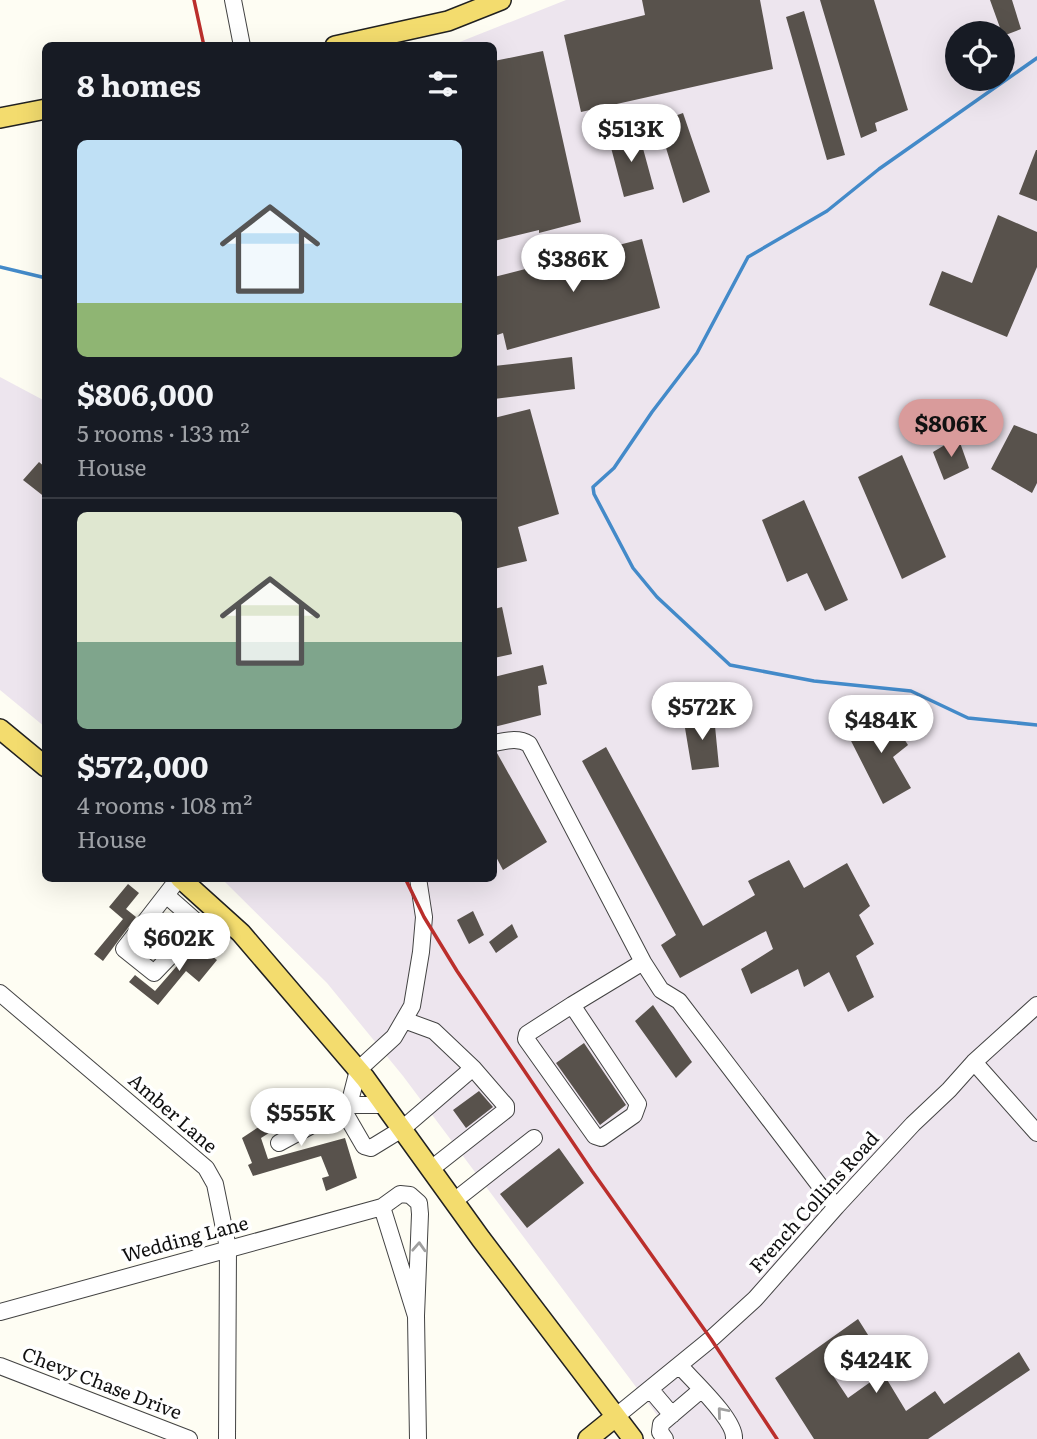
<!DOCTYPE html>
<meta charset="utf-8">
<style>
body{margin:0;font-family:Literata,serif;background:#20242c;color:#f1f3f6;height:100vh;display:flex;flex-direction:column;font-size:26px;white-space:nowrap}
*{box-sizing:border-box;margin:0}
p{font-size:23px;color:#9ea1a6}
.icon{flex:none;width:38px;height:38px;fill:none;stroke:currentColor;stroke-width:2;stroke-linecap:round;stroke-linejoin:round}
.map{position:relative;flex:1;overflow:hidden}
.drawer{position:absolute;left:42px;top:42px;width:455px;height:840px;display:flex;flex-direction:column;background:#171b24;border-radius:10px;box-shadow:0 7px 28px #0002}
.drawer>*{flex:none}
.fabs{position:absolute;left:945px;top:21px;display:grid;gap:14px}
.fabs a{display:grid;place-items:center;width:70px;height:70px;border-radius:50%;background:#171b24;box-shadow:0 7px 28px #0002;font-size:35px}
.price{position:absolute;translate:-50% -60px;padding:0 16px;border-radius:24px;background:#fff;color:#222;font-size:23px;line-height:46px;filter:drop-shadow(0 2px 4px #0008)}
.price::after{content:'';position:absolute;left:50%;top:42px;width:21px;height:16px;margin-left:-10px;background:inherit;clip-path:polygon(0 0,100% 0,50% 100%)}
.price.on{background:#d99b9b;color:#111}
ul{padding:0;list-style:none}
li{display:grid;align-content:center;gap:14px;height:371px;padding:0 35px}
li+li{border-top:2px solid #363941}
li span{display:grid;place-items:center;height:217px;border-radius:10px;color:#555}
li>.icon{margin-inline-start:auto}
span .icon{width:126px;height:126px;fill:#fffc;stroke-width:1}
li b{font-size:30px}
h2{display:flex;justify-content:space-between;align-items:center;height:84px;padding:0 35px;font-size:30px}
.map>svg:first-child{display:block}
.industrial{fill:#ede5ee;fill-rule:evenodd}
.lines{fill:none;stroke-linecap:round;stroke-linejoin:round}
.stream{stroke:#438ac9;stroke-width:3.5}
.building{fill:#58524c}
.minor-casing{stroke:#434343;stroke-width:18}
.major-casing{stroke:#212121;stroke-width:22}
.minor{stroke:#fff;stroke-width:16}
.major{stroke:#f3dc6e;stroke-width:19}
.rail{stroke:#bb2f2c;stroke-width:3.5}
.oneway{stroke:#9f9f9f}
.labels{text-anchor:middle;stroke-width:7;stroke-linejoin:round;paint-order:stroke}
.street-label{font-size:19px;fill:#101010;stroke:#fff}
</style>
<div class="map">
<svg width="1037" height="1439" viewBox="0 0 1037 1439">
<rect width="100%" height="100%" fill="#fefdf3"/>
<path class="industrial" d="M566 0H1037V1439H675L403 1076 327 983 222 879 494 878V46L452 45ZM957 33H1003V79H957Z
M0 377 45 401V727L0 690Z"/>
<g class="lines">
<path class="stream" d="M1037 58 879 169 827 211 748 257 697 353 652 412 614 468 593 487 594 494 633 568 657 597 730 665 814 681 911 691 968 718 1037 725
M0 267 46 278"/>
</g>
<path class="building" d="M642 0H760L773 69 581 112 564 35 645 15Z
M820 0H874L908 110 875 123 877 131 861 138Z
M990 0H1012L1021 29 1003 36Z
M804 11 845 155 827 160 786 17Z
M543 51 581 222 539 233V230L494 241V61Z
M683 113 710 192 683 203 658 122Z
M638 130 654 189 624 197 609 140Z
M1036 150H1037V201L1019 194Z
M998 215 1037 232V267L1007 337 929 305 942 271 972 283Z
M642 239 660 308 507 350 503 333 494 336V277Z
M572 357 575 389 494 399V366Z
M530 409 559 514 518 527 527 561 494 569V418Z
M1014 425 1037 434V483L1032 493 991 469Z
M958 437 969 468 944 480 933 452Z
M902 455 946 557 902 579 858 477Z
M39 462 46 468V498L23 480Z
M804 500 848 600 825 611 807 573 787 582 762 520Z
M502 607 512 654 494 658V609Z
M543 665 547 684 538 686 541 715 494 727V677Z
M886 711 908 745 893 757 911 788 883 804 847 733Z
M683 716H714L719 767 692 770Z
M606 747 703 926 755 895 748 881 789 860 804 888 847 863 870 906 859 915 874 944 856 956 874 997 848 1012 829 972 804 987 798 969 751 994 741 969 773 949 766 931 680 978 661 945 676 935 582 761Z
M494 753H497L547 842 503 870 494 853Z
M128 884 139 893 126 909 136 917 103 961 94 954 123 919 109 907Z
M473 911 484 935 469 944 457 920Z
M512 924 518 937 496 953 489 942Z
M194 942 217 960 199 982 186 971 158 1005 129 982 135 975 155 991 189 952Z
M653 1005 692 1062 676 1078 635 1021Z
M584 1043 626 1105 600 1125 556 1063Z
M317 1088 320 1101 261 1138 268 1159 345 1138 357 1178 326 1191 322 1178 329 1176 321 1156 253 1176 248 1165 252 1163 242 1138Z
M479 1091 493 1107 466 1128 453 1110Z
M559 1148 584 1183 527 1228 500 1194Z
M858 1319 875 1346 834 1377 848 1398 883 1373 906 1411 935 1391 944 1404 1019 1352 1030 1370 928 1439H814L775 1378Z"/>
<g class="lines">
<defs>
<path id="minor" d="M233 0 242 46
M494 743C505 741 518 737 529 744L643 962
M179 878 124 949 154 973 181 945
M166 895 199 924
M0 993 206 1168 215 1184 228 1248 227 1439
M572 1005 527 1034 526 1039 595 1136 601 1138 634 1115 638 1104 572 1005 643 962 661 990 679 1001 836 1207
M974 1062 1037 1133
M349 1105H385
M342 1108 364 1146 371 1148 402 1129 473 1068 434 1031 404 1020
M279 1143 349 1105 358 1070 394 1037 412 1006 421 952 424 917 418 878
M431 1169 506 1110V1106L473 1068
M454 1201 534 1138
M0 1312 382 1207
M416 1316 382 1207 400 1194 410 1195 419 1203 420 1214 416 1316 418 1439
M679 1365C693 1381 736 1420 734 1439
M0 1366 189 1439
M650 1389 672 1415
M614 1418 711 1339 755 1299 836 1207 913 1124 949 1090 974 1062 1037 1005
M665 1439 660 1432 661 1424 701 1390"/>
<path id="major" d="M335 46 448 21 501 0
M0 118 46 109
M0 729 46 767
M180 878 241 933 365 1078 481 1239 633 1439
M588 1439 614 1418"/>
</defs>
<use href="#minor" class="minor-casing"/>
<use href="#major" class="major-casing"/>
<use href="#minor" class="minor"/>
<use href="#major" class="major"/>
<path class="rail" d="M194 0 204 46
M405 878 424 917 457 971 592 1171 711 1339 777 1439"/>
</g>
<defs><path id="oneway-chevron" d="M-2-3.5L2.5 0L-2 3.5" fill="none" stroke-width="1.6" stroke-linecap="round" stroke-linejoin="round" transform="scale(1.75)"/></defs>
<g class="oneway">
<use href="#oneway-chevron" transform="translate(419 1247) rotate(-87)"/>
<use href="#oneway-chevron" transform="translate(722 1412) rotate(-130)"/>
</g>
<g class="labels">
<g class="street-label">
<text transform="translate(173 1113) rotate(41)" y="7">Amber Lane</text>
<text transform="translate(814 1202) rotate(-48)" y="7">French Collins Road</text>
<text transform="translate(185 1239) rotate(-15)" y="7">Wedding Lane</text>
<text transform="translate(102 1383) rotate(21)" y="7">Chevy Chase Drive</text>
</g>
</g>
</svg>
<div class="fabs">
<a><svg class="icon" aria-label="locate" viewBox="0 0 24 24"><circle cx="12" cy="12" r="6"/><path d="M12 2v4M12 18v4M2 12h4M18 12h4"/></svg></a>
</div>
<b class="price" style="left:631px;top:164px">$513K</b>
<b class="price" style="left:573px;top:294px">$386K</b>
<b class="price on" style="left:951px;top:459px">$806K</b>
<b class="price" style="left:702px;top:742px">$572K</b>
<b class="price" style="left:881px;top:755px">$484K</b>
<b class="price" style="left:179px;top:973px">$602K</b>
<b class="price" style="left:301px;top:1148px">$555K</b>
<b class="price" style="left:876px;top:1395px">$424K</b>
<section class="drawer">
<h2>8 homes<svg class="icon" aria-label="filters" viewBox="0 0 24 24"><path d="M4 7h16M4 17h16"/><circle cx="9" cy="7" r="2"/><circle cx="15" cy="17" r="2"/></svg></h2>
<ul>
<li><span style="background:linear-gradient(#bfe0f5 75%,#8fb573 0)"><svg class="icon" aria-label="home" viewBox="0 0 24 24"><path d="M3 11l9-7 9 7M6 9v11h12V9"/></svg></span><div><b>$806,000</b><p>5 rooms · 133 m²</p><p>House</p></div></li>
<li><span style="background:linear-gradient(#dfe7d0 60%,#7fa58c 0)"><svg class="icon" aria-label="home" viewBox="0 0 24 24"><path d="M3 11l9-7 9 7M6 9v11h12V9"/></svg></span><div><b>$572,000</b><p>4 rooms · 108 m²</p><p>House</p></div></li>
</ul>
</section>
</div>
